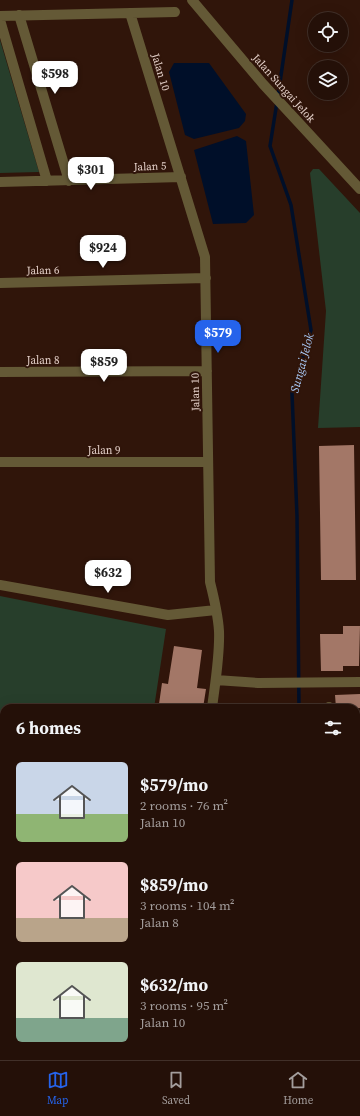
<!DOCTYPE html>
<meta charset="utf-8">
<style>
body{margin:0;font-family:"Source Serif 4",serif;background:#2c1912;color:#f1f3f6;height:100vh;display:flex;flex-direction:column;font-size:15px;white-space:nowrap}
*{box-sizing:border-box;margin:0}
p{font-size:13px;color:#a39d9c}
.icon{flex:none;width:22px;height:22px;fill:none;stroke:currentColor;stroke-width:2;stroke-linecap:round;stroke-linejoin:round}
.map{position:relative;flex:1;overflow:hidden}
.sheet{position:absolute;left:0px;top:704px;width:360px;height:356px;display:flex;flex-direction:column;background:#241008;border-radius:12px 12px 0 0;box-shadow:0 4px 16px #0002,0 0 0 1px #413029}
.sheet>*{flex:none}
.fabs{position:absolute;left:308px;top:12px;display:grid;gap:8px}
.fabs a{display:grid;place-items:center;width:40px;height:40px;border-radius:50%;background:#241008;box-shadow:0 4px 16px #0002,0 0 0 1px #413029;font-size:20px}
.price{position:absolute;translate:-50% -34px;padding:0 9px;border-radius:8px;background:#fff;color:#222;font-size:13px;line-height:26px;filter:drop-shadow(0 1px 2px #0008)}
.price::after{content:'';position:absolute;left:50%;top:24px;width:12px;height:9px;margin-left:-6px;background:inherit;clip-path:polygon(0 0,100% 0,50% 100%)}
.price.on{background:#2563eb;color:#fff}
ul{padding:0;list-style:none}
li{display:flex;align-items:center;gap:12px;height:100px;padding:0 16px}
li span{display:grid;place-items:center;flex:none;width:112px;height:80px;border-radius:6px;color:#555}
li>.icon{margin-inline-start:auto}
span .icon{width:48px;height:48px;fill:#fffc;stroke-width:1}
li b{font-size:17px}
h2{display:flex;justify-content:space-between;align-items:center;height:48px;padding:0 16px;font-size:17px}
.menu{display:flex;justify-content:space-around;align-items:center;height:56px;border-top:1px solid #413029;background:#241008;font-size:11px;color:#a39d9c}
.menu a{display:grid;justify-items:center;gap:2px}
.menu .on{color:#2563eb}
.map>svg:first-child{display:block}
.green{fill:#273e2b}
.water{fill:#000f29}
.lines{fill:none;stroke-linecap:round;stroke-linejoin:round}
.stream{stroke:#000f29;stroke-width:3.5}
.building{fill:#a37767}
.minor{stroke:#645936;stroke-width:10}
.tertiary{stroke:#645936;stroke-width:10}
.labels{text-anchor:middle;stroke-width:4;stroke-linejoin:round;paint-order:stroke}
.street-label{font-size:11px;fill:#e2cec7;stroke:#30150a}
.water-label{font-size:12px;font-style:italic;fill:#a9c9f6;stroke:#30150a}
</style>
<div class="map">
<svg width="360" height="1060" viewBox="0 0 360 1060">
<rect width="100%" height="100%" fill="#30150a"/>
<path class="green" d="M0 40 39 172 0 173Z
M313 169H319L360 213V427L318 428 326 311 310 173Z
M0 596 166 629 154 708H4V1056H104L103 1060H0Z
M356 807H360V959L356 958Z"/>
<path class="water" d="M174 63H209L246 114 245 121 239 128 194 139 185 135 169 72Z
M237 136 246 141 254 215 246 223 213 224 194 150Z"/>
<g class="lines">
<path class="stream" d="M278 96 292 0
M277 102 270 146 291 205 311 330 292 393 297 516 299 708
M314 1056V1060"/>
</g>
<path class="building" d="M354 445 356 580H321L319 446Z
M343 626H360L359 666H343V671H321L320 634H343Z
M174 646 202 650 197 688 206 689 203 708H165L166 705 159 704 162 683 168 684Z
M360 694V708H336L335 695Z"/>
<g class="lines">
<path class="minor" d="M130 13 205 257 210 582C214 598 218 615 219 631 220 655 215 684 212 708
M19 15 69 181
M0 16 175 12
M0 20 47 181
M0 182 181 177
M0 283 206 278
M0 372 207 371
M0 462H208
M0 585 168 615 216 610
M216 680 258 683 360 682
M329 707V708
M356 798H360
M356 1014H360
M168 1060V1056"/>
<path class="tertiary" d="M192 0 263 84 360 189"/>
</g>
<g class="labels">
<g class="street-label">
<text transform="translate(161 72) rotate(73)" y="4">Jalan 10</text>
<text transform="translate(284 88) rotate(48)" y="4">Jalan Sungai Jelok</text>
<text transform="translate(150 166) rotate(-2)" y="4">Jalan 5</text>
<text transform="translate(43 270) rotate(-1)" y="4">Jalan 6</text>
<text x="43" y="364">Jalan 8</text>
<text transform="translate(195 392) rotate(-91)" y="4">Jalan 10</text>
<text x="104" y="454">Jalan 9</text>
</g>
<g class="water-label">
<text transform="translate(302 363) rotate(-75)" y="4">Sungai Jelok</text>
</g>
</g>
</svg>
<div class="fabs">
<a><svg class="icon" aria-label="locate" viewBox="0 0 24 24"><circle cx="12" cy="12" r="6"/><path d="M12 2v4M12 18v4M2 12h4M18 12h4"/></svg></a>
<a><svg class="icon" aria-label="layers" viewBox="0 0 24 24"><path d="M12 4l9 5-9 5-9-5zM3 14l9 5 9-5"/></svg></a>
</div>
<b class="price" style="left:55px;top:95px">$598</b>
<b class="price" style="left:91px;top:191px">$301</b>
<b class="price" style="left:103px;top:269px">$924</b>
<b class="price on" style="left:218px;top:354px">$579</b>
<b class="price" style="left:104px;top:383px">$859</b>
<b class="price" style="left:108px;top:594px">$632</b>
<section class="sheet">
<h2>6 homes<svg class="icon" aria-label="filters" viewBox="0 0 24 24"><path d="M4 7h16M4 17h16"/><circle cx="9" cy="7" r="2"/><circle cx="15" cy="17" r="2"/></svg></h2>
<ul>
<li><span style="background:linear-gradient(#c9d6e8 65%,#8fb573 0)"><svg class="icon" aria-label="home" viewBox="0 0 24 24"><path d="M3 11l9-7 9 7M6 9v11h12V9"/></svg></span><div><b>$579/mo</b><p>2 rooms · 76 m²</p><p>Jalan 10</p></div></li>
<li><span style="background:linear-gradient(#f6c9c9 70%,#b9a48a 0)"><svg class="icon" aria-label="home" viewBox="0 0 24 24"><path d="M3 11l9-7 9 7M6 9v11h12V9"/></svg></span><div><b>$859/mo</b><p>3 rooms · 104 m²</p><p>Jalan 8</p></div></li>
<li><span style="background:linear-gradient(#dfe7d0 70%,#7fa58c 0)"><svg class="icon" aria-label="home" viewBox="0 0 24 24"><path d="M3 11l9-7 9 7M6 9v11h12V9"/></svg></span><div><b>$632/mo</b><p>3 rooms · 95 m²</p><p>Jalan 10</p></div></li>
</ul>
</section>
</div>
<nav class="menu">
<a class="on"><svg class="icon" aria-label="map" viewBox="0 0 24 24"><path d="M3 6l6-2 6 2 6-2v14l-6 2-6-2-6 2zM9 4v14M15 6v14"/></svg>Map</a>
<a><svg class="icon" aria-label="saved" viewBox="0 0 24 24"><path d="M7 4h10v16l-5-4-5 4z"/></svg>Saved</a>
<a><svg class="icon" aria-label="home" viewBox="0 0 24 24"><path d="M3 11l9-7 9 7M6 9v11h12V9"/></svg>Home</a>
</nav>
